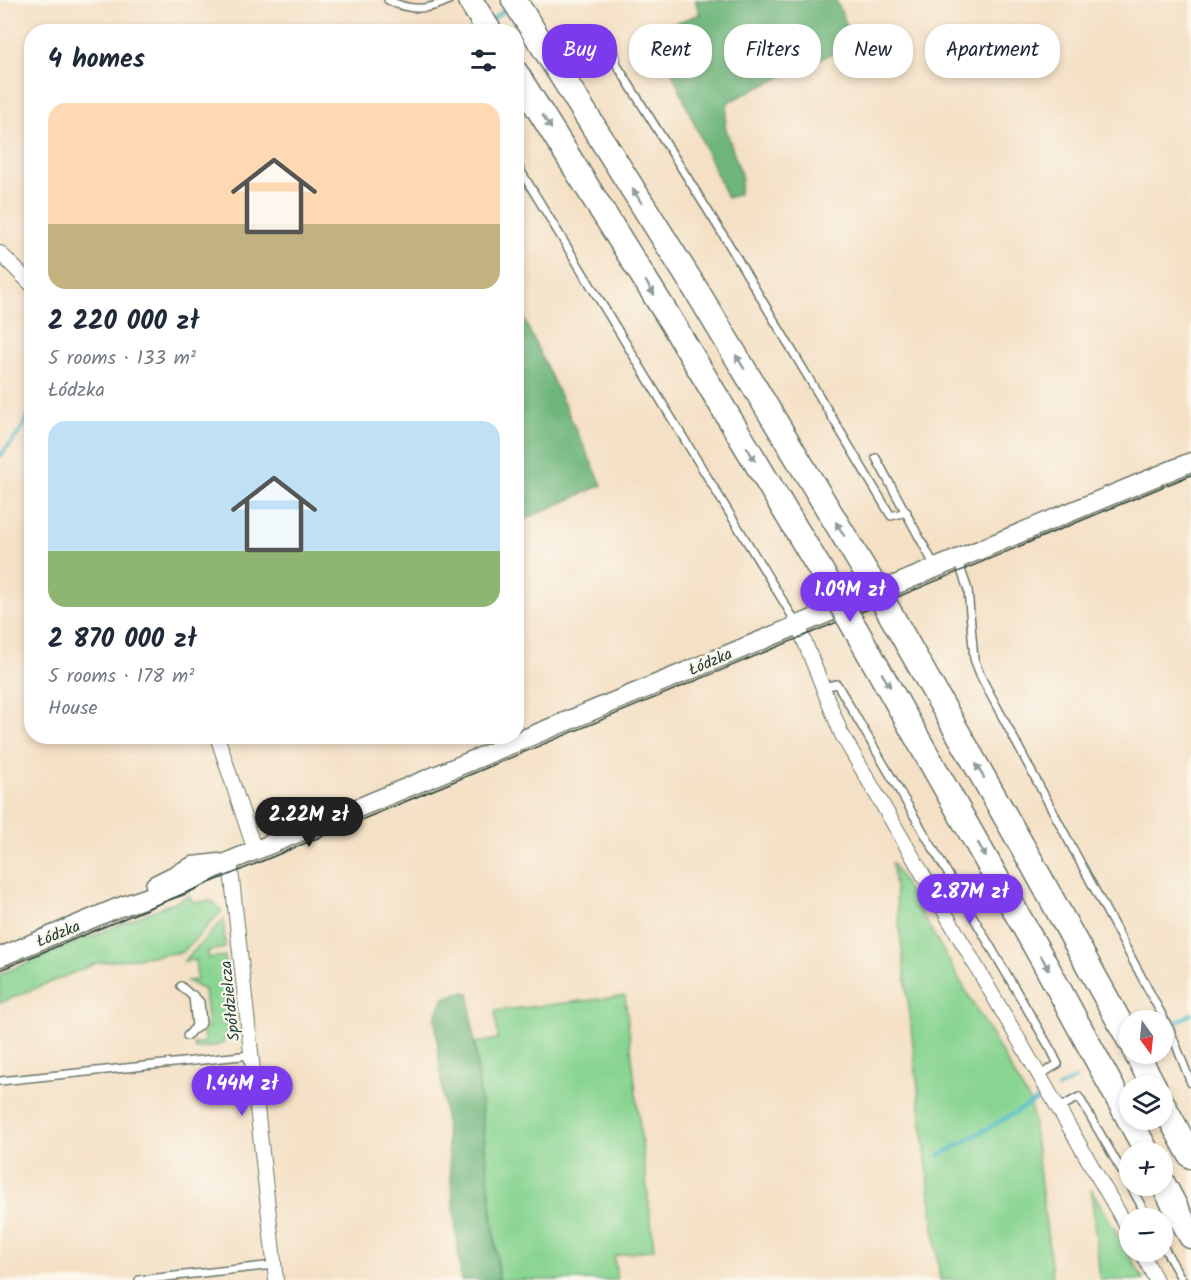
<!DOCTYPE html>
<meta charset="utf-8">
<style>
body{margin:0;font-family:Kalam,sans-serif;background:#f2f2f3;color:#1f2937;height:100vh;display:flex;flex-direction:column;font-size:22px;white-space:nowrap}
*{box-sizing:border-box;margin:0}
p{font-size:20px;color:#747a83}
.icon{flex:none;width:33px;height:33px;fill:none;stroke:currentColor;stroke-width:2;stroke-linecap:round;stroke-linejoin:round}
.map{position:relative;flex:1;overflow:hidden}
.panel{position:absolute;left:24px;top:24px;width:500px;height:720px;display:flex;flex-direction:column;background:#fff;border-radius:24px;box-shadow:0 3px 9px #0003}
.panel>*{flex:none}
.banner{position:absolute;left:542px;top:24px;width:560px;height:54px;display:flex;gap:12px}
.needle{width:39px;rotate:165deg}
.buttons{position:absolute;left:1119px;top:1010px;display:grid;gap:12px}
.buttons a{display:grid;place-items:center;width:54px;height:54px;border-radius:50%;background:#fff;box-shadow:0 3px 9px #0003;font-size:30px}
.price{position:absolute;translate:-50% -51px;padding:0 14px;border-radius:21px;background:#7c3aed;color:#fff;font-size:20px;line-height:39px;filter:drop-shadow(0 2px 3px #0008)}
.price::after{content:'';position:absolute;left:50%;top:36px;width:18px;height:14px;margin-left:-9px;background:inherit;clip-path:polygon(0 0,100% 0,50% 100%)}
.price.current{background:#222;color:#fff}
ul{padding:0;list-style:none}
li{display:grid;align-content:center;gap:12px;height:318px;padding:0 24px}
li span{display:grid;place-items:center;height:186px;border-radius:18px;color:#555}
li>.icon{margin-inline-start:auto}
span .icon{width:108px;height:108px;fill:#fffc;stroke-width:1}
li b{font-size:26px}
h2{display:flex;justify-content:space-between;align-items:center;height:72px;padding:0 24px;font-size:26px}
.tag{padding:0 21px;border-radius:24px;background:#fff;box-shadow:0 3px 9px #0003;font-size:21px;line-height:54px}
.tag.current{background:#7c3aed;color:#fff}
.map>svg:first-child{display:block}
.green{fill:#88d491;stroke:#548862;stroke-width:1.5}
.forest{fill:#6eb67b;stroke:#467a58;stroke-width:1.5}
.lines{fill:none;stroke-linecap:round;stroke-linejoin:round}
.stream{stroke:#4cb9c7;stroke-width:4}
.lane-casing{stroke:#6a7667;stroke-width:10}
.street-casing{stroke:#6a7667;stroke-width:16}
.secondary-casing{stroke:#6a7667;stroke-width:21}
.highway-casing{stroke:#6a7667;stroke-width:27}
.lane{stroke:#fff;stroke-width:7}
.street{stroke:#fff;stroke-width:14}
.secondary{stroke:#fff;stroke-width:18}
.highway{stroke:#fff;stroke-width:24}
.tram{stroke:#1f3d34;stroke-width:1.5}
.highway-bridge-casing{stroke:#6a7667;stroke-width:27;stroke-linecap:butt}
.highway-bridge{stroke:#fff;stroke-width:24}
.oneway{fill:#8f9e9a}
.labels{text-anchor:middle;stroke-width:4.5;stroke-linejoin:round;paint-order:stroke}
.street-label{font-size:16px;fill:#1f3d34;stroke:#fbf7ec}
</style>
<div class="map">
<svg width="1191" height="1280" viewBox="0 0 1191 1280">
<rect width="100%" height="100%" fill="#fbf7ec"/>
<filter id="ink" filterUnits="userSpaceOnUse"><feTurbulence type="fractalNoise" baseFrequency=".0167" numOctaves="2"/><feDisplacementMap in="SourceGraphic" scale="12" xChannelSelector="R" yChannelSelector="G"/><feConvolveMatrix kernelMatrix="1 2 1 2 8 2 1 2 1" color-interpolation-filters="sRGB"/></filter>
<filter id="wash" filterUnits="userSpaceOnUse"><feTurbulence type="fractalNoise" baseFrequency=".008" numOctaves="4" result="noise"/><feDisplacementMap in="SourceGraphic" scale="24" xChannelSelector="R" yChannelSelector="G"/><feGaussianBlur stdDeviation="1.35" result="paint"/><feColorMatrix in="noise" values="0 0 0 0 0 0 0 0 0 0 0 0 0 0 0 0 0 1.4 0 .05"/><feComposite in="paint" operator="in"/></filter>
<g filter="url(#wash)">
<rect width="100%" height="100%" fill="#f4e0c5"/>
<path class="green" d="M892 862 1031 1104 1053 1280H940Z
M189 896 193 902 212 901 222 911 183 952 97 963 0 1003V974Z
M224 919 225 948 208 951 209 958 225 956C226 976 236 1032 222 1043 215 1048 203 1048 195 1049L194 1044 204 1043 203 1032 208 1028 204 990 187 981 197 980 195 960 184 961Z
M625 996 654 1249 614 1256 617 1280H499L475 1043 498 1039 495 1011Z
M1091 1189 1144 1280H1100Z"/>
<path class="forest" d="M695 0H836C845 22 854 30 837 51L728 102 725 126 742 178 739 194 727 198 660 45 670 25 700 14Z
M516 302 602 485 516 523Z
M461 992 469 993 499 1280H461L435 1018 444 998Z"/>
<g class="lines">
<path class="stream" d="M492 20 508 7
M0 456 20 432 32 410
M1175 1023 1191 1014
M1162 1029H1164
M1058 1088 1075 1079
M939 1156 1041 1098"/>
</g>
</g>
<g filter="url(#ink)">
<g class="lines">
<defs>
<path id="lane" d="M388 0C409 11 428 11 449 0
M614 48 617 65 725 238 891 516 907 512
M516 163 797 624
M876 458 936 568
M958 561 968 590 974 659 981 677 1170 1030 1191 1083
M822 687 837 684 1051 1050 1058 1064 1040 1075
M181 986 193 997 196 1026 187 1036
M193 995 200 1002 202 1023 195 1029
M0 1081 251 1055
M1059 1108 1079 1097 1130 1185
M1130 1185 1148 1218
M1162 1244 1182 1280
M139 1280 274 1265"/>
<path id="street" d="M0 253 32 285
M798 625 841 733 1130 1232
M217 736 255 851
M230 861 276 1280
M1141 1251 1156 1280"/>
<path id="secondary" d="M155 885 193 866 219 863
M0 957 117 908 180 886 230 861 1191 462"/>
<path id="highway" d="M470 0 490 32
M514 0 698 293 870 579
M516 73 666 313 835 594
M891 615 1029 858 1130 1041
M856 630 1043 960 1147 1152
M1136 1053 1154 1086
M1162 1103 1191 1156
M1162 1182 1191 1236"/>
</defs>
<use href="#lane" class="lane-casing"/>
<use href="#street" class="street-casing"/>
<use href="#secondary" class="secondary-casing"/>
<use href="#highway" class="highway-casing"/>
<use href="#lane" class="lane"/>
<use href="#street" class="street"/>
<use href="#secondary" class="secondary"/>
<use href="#highway" class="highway"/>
<path class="tram" d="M0 970 1191 475"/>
<defs>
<path id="highway-bridge" d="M870 579 891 615
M835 594 856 630"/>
</defs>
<use href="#highway-bridge" class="highway-bridge-casing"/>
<use href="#highway-bridge" class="highway-bridge"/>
</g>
<defs><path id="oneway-solid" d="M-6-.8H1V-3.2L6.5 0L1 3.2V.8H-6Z" transform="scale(1.5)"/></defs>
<g class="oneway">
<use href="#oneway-solid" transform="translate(547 122) rotate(58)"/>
<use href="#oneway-solid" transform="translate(637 196) rotate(-122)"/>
<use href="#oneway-solid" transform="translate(650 288) rotate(58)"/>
<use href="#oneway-solid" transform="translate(740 362) rotate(-121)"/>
<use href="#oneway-solid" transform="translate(751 454) rotate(59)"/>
<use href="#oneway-solid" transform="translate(840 529) rotate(-121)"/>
<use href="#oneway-solid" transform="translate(886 680) rotate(59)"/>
<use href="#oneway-solid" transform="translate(980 771) rotate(-120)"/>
<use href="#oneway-solid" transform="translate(982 850) rotate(61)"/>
<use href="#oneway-solid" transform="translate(1045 963) rotate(61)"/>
</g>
</g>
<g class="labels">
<g class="street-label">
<text transform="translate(710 661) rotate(-23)" y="6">Łódzka</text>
<text transform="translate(58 933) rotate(-22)" y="6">Łódzka</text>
<text transform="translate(229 1001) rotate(-96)" y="6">Spółdzielcza</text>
</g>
</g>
</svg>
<div class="buttons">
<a><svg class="needle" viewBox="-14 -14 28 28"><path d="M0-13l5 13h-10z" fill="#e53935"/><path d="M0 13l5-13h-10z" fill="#747a83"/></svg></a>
<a><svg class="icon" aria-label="layers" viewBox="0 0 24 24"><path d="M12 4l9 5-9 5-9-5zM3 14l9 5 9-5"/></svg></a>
<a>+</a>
<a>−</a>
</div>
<b class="price" style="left:850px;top:623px">1.09M zł</b>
<b class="price current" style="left:309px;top:848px">2.22M zł</b>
<b class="price" style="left:970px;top:925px">2.87M zł</b>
<b class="price" style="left:242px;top:1117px">1.44M zł</b>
<div class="banner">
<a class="tag current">Buy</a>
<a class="tag">Rent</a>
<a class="tag">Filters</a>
<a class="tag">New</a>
<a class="tag">Apartment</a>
</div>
<section class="panel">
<h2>4 homes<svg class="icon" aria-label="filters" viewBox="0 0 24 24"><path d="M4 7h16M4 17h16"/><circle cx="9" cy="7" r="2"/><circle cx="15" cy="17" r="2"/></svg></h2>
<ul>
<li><span style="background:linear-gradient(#ffd9b3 65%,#c2b280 0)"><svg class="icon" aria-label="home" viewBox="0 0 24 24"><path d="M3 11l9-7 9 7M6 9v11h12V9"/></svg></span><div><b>2 220 000 zł</b><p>5 rooms · 133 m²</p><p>Łódzka</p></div></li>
<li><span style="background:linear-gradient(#bfe0f5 70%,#8fb573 0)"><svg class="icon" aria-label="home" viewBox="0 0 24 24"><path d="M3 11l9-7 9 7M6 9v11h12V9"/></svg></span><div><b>2 870 000 zł</b><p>5 rooms · 178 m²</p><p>House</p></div></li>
</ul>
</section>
</div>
